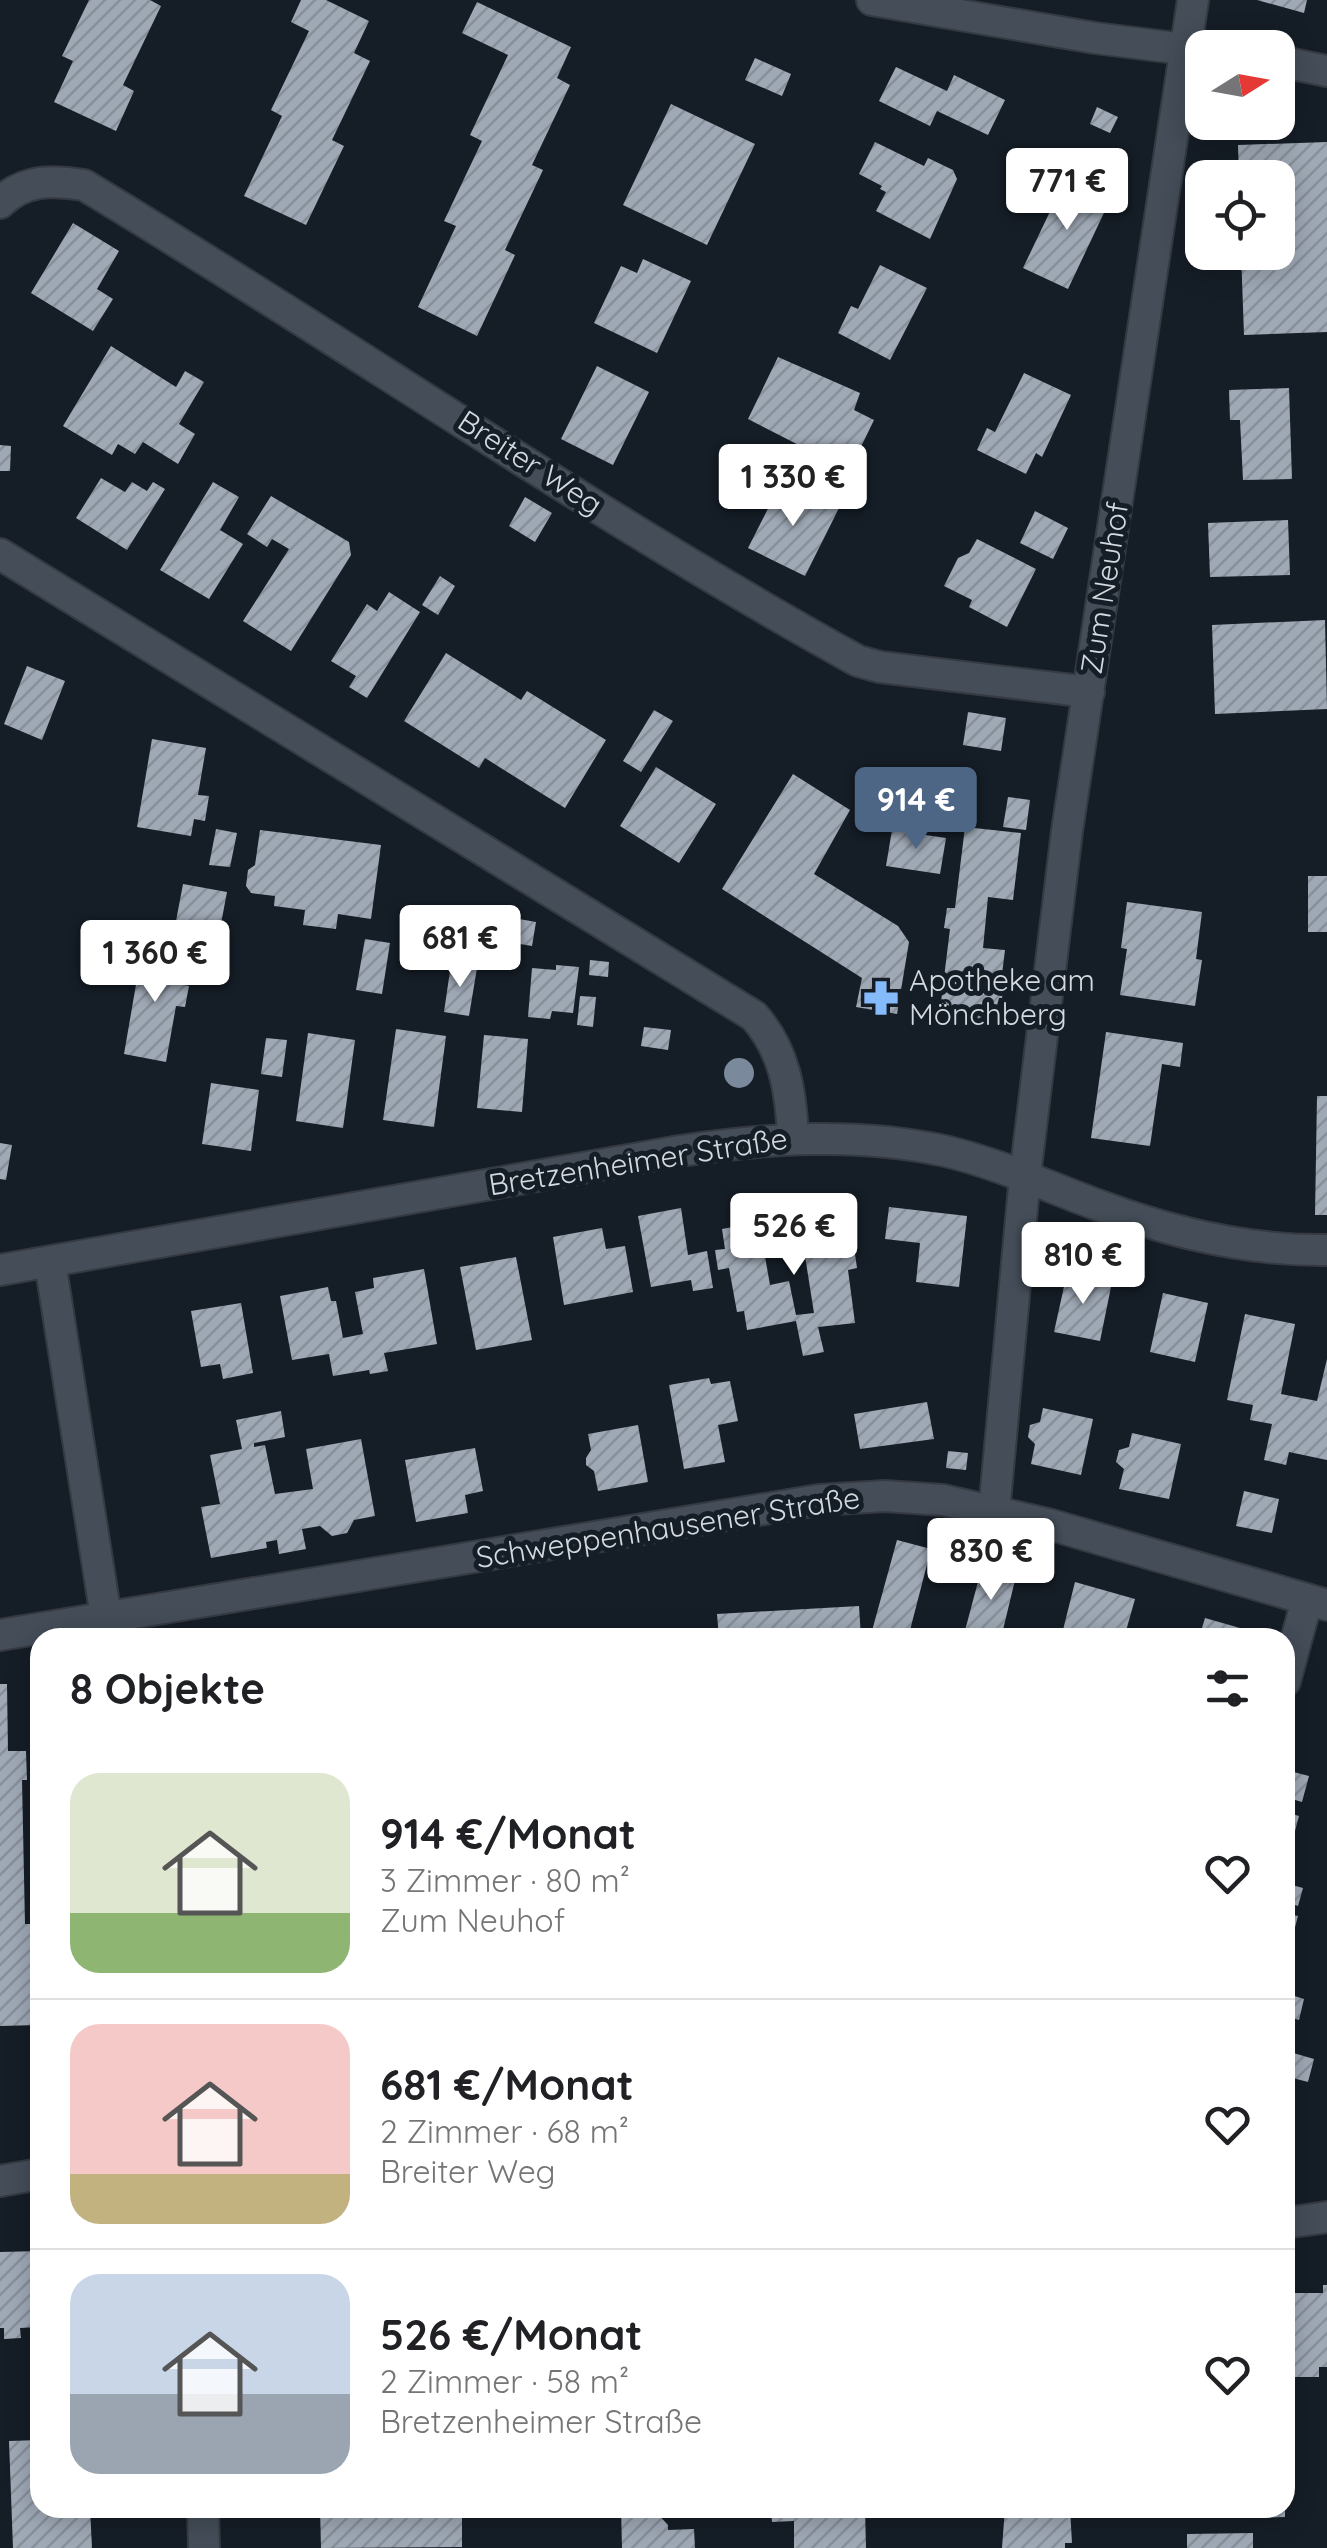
<!DOCTYPE html>
<html lang="de">
<meta charset="utf-8">
<style>
body{margin:0;font-family:Quicksand,sans-serif;background:#f2f2f2;color:#202124;height:100vh;display:flex;flex-direction:column;font-size:38px;white-space:nowrap}
*{box-sizing:border-box;margin:0}
p{font-size:32px;color:#757577}
.icon{flex:none;width:55px;height:55px;fill:none;stroke:currentColor;stroke-width:2;stroke-linecap:round;stroke-linejoin:round}
.map{position:relative;flex:1;overflow:hidden}
.sheet{position:absolute;left:30px;top:1628px;width:1265px;height:890px;display:flex;flex-direction:column;background:#fff;border-radius:30px;box-shadow:0 5px 25px #0003}
.sheet>*{flex:none}
.needle{width:65px;rotate:79deg}
.controls{position:absolute;left:1185px;top:30px;display:grid;gap:20px}
.controls a{display:grid;place-items:center;width:110px;height:110px;border-radius:20px;background:#fff;box-shadow:0 5px 25px #0003;font-size:50px}
.price{position:absolute;translate:-50% -85px;padding:0 22px;border-radius:10px;background:#fff;color:#222;font-size:32px;line-height:65px;filter:drop-shadow(0 2px 5px #0008)}
.price::after{content:'';position:absolute;left:50%;top:60px;width:30px;height:22px;margin-left:-15px;background:inherit;clip-path:polygon(0 0,100% 0,50% 100%)}
.price.selected{background:#4d6685;color:#fff}
ul{padding:0;list-style:none}
li{display:flex;align-items:center;gap:30px;height:250px;padding:0 40px}
li+li{border-top:2px solid #e0e0e0}
li span{display:grid;place-items:center;flex:none;width:280px;height:200px;border-radius:30px;color:#555}
li>.icon{margin-inline-start:auto}
span .icon{width:120px;height:120px;fill:#fffc;stroke-width:1}
li b{font-size:42px}
h2{display:flex;justify-content:space-between;align-items:center;height:120px;padding:0 40px;font-size:42px}
.map>svg:first-child{display:block}
.building{fill:url(#building-hatch)}
.lines{fill:none;stroke-linecap:round;stroke-linejoin:round}
.minor-casing{stroke:#353941;stroke-width:34}
.minor{stroke:#444d58;stroke-width:30}
.tree{fill:#7a899b}
.labels{text-anchor:middle;stroke-width:10;stroke-linejoin:round;paint-order:stroke}
.street-label{font-size:30px;fill:#d3d9df;stroke:#151d26}
.poi-label{font-size:30px;fill:#d3d9df;stroke:#151d26;text-anchor:start}
</style>
<div class="map">
<svg width="1327" height="2548" viewBox="0 0 1327 2548">
<defs>
<pattern id="building-hatch" width="6" height="6" patternUnits="userSpaceOnUse" patternTransform="scale(2.5)"><rect width="6" height="6" fill="#9fa9b6"/><path d="M-1 1l2-2M0 6l6-6M5 7l2-2" fill="none" stroke="#878f99"/></pattern>
</defs>
<rect width="100%" height="100%" fill="#151d26"/>
<path class="building" d="M89 0H150L161 6 123 85 134 91 116 131 54 102 73 61 62 56Z
M301 0H326L369 21 354 53 370 61 332 140 344 146 306 225 244 196 282 116 271 110 309 31 291 22Z
M1257 0H1307L1304 13Z
M477 2 571 47 557 78 570 85 532 165 543 170 505 250 515 255 477 336 418 307 456 226 444 221 482 141 470 135 508 55 462 33Z
M755 58 791 74 782 96 745 80Z
M896 67 947 91 954 75 1005 100 988 135 937 111 930 126 879 101Z
M671 104 755 144 707 245 623 205Z
M1097 107 1118 117 1110 133 1090 124Z
M875 142 924 166 928 158 953 170 957 179 930 239 876 211 886 192 880 189 882 186 859 174Z
M1327 142V332L1244 335 1241 252H1278V178H1239L1238 145Z
M1067 176 1111 198 1068 289 1023 268Z
M73 223 119 251 97 289 113 299 93 331 31 293Z
M643 259 691 281 657 353 594 323 621 266 637 273Z
M880 265 927 288 890 360 838 333 851 306 858 309Z
M111 346 176 387 185 371 204 382 179 424 195 434 178 464 143 442 135 454 118 444 112 455 63 426Z
M778 357 860 393 854 410 874 420 857 455 838 445 828 460 748 419Z
M597 366 649 392 613 465 561 439Z
M1024 373 1071 395 1042 457 1036 453 1026 474 977 450 987 428 995 432Z
M1289 388 1292 479 1243 480 1240 420H1230L1229 390Z
M0 445 11 446 10 471H0Z
M101 478 125 492 132 482 147 491 153 482 165 489 127 550 76 518Z
M213 482 239 497 220 530 243 544 209 599 160 570Z
M781 483 839 508 805 576 748 548Z
M271 496 349 542 351 555 291 651 243 621 289 549 272 539 267 547 247 534Z
M525 497 552 513 535 542 509 526Z
M1035 511 1068 528 1053 559 1020 543Z
M1288 520 1290 575 1210 577 1208 523Z
M977 539 1036 569 1007 627 969 607 972 600 944 586 958 558 969 553Z
M440 576 455 586 438 615 422 605Z
M389 592 420 612 367 698 349 687 356 676 331 661 367 604 377 611Z
M1325 620 1327 709 1215 714 1212 625Z
M446 653 521 700 527 691 606 740 565 808 485 758 479 768 404 721Z
M27 666 65 681 42 740 4 724Z
M654 710 673 721 641 772 623 761Z
M968 712 1006 718 1001 751 963 745Z
M152 739 206 748 198 795 209 796 205 821 194 819 191 836 137 827Z
M656 767 716 804 679 863 620 826Z
M793 774 850 810 814 874 898 926 909 942 897 1014 856 1007 862 978 722 889Z
M1008 797 1030 800 1026 830 1003 827Z
M965 827 1021 833 1013 900 988 897 983 948 1005 950 1002 974 1006 975 1002 998H999L992 1024 973 1022 974 1014 940 1010 950 929 944 928 947 908H955Z
M216 829 237 833 230 867 209 865Z
M260 830 381 845 371 919 338 914 336 929 303 925 305 910 274 906 275 896 251 893 246 886 248 870 255 865Z
M892 830 946 838 940 874 886 866Z
M1308 876H1327V932H1308Z
M183 884 227 892 220 929 176 921Z
M1127 902 1202 912 1196 959 1202 960 1195 1006 1120 995 1127 949 1121 948Z
M491 914 536 922 532 946 508 942 506 954 485 950Z
M365 939 390 943 382 994 356 990Z
M142 950 184 957 179 984 189 986 185 1007 176 1006 166 1062 124 1054Z
M590 960 609 962 608 977 589 975Z
M451 964 477 968 469 1016 444 1012Z
M556 965 579 967 573 1013 552 1011 550 1019 528 1017 532 968 556 970Z
M580 996 596 997 593 1027 577 1025Z
M644 1027 671 1030 668 1050 641 1046Z
M396 1029 446 1036 434 1127 383 1120Z
M1106 1032 1183 1043 1180 1067 1162 1064 1150 1146 1091 1138Z
M308 1033 355 1040 343 1128 296 1121Z
M484 1035 528 1039 522 1112 477 1108Z
M266 1038 287 1040 282 1077 261 1074Z
M211 1083 259 1090 251 1151 202 1144Z
M1317 1096H1327V1215H1315Z
M0 1143 12 1145 6 1180 0 1179Z
M889 1207 967 1216 959 1287 916 1282 920 1243 885 1239Z
M681 1208 688 1255 707 1251 713 1288 693 1291 691 1280 651 1287 638 1216Z
M849 1212 857 1268 848 1270 855 1323 818 1327 824 1352 803 1356 796 1321 747 1330 744 1311 737 1312 729 1268 718 1270 715 1250 725 1249 722 1229 759 1222 770 1285 789 1281 796 1315 814 1313 799 1218Z
M602 1228 606 1249 625 1246 633 1292 564 1305 553 1237Z
M516 1257 532 1340 476 1350 460 1267Z
M424 1269 437 1344 384 1353 388 1371 370 1374 369 1370 333 1376 329 1354 292 1360 280 1296 328 1287 331 1301H336L343 1338 363 1334 355 1292 374 1288 373 1278Z
M1067 1273 1112 1282 1100 1341 1054 1332Z
M1163 1293 1208 1303 1195 1362 1150 1352Z
M241 1303 253 1373 223 1379 220 1364 201 1367 191 1311Z
M1245 1314 1295 1324 1281 1394 1317 1401 1327 1359V1460L1289 1452 1286 1465 1264 1460 1272 1424 1250 1420 1253 1405 1227 1400Z
M709 1378 711 1384 730 1381 738 1421 718 1425 725 1462 684 1469 669 1385Z
M927 1402 934 1439 860 1449 854 1414Z
M1043 1408 1093 1419 1081 1475 1031 1464 1035 1444 1028 1437 1030 1425 1040 1422Z
M281 1411 285 1437 254 1443V1447L265 1445 275 1494 313 1489 306 1449 361 1439 375 1516 354 1520 347 1533 332 1536 320 1526 302 1529 306 1549 279 1554 277 1540 266 1542 267 1548 211 1558 201 1507 220 1504 210 1455 242 1449 236 1420Z
M638 1425 648 1482 598 1491 594 1471 586 1465V1458L591 1450 588 1434Z
M1132 1433 1181 1444 1169 1499 1119 1489 1124 1469 1116 1462 1119 1450 1129 1447Z
M475 1448 483 1491 465 1495 468 1513 416 1522 405 1460Z
M948 1451 968 1453 966 1470 946 1468Z
M1244 1491 1279 1499 1272 1533 1236 1526Z
M897 1540 931 1549 908 1638H870Z
M983 1563 1017 1572 1001 1638H963Z
M1075 1582 1135 1599 1124 1638H1061Z
M859 1606 861 1638H719L717 1614Z
M1205 1618 1268 1636V1638H1199Z
M0 1684H7L8 1751H26L27 1780H22L25 1924H40L39 2025 0 2026Z
M1286 1770 1309 1776 1302 1802 1285 1797Z
M1285 1812 1299 1816 1292 1842 1285 1841Z
M1285 1883 1303 1888 1298 1906 1285 1902Z
M1285 1913 1298 1916 1290 1946 1285 1945Z
M1285 1993 1304 1999 1299 2020 1285 2016Z
M1290 2052 1314 2059 1308 2082 1285 2076Z
M40 2251V2327L20 2328 21 2338 4 2339V2328H0V2252Z
M1323 2285H1327V2367H1319V2377H1285V2293H1323Z
M40 2440V2508H90L92 2548H13L9 2441Z
M320 2508H462V2547L321 2548Z
M621 2508H652L668 2525V2530L694 2529 695 2548H622Z
M771 2508H865L866 2548H794V2521L772 2522Z
M1005 2508H1070L1072 2543H1065V2548H1002Z
M1250 2508H1285V2517L1251 2518Z
M1253 2533V2548H1187V2534Z"/>
<g class="lines">
<defs>
<path id="minor" d="M872 0 1095 38 1200 51
M1278 61 1327 71
M0 203C24 179 52 180 84 185 344 341 593 515 858 661L880 667 1089 692
M0 554 754 1016C785 1051 791 1092 793 1138
M50 1262 106 1617
M0 1270 680 1151C768 1138 857 1132 945 1151 1000 1164 1051 1188 1103 1207 1173 1233 1252 1251 1327 1250
M994 1512 1025 1176 1067 831 1193 0
M0 1635 819 1500 885 1496 943 1500 1048 1524 1327 1605
M1285 1681 1307 1600
M0 2181 40 2174
M1285 2223 1327 2217
M203 2508 204 2548"/>
</defs>
<use href="#minor" class="minor-casing"/>
<use href="#minor" class="minor"/>
</g>
<circle class="tree" cx="739" cy="1073" r="15"/>
<defs>
<symbol id="pharmacy-bare" viewBox="-9 -9 18 18"><path d="M-2-6h4v4h4v4h-4v4h-4v-4h-4v-4h4Z" fill="#85bbfb" stroke="#151d26" stroke-width="2.5" paint-order="stroke"/></symbol>
</defs>
<g fill-rule="evenodd">
<use href="#pharmacy-bare" x="856" y="973" width="50" height="50"/>
</g>
<g class="labels">
<g class="street-label">
<text transform="translate(530 463) rotate(33)" y="10">Breiter Weg</text>
<text transform="translate(1105 588) rotate(-81)" y="10">Zum Neuhof</text>
<text transform="translate(638 1162) rotate(-9)" y="10">Bretzenheimer Straße</text>
<text transform="translate(668 1528) rotate(-9)" y="10">Schweppenhausener Straße</text>
</g>
<g class="poi-label">
<text x="909" y="991">Apotheke am<tspan x="909" dy="34">Mönchberg</tspan></text>
</g>
</g>
</svg>
<div class="controls">
<a><svg class="needle" viewBox="-14 -14 28 28"><path d="M0-13l5 13h-10z" fill="#e53935"/><path d="M0 13l5-13h-10z" fill="#757577"/></svg></a>
<a><svg class="icon" aria-label="locate" viewBox="0 0 24 24"><circle cx="12" cy="12" r="6"/><path d="M12 2v4M12 18v4M2 12h4M18 12h4"/></svg></a>
</div>
<b class="price" style="left:1067px;top:233px">771 €</b>
<b class="price" style="left:793px;top:529px">1 330 €</b>
<b class="price selected" style="left:916px;top:852px">914 €</b>
<b class="price" style="left:460px;top:990px">681 €</b>
<b class="price" style="left:155px;top:1005px">1 360 €</b>
<b class="price" style="left:794px;top:1278px">526 €</b>
<b class="price" style="left:1083px;top:1307px">810 €</b>
<b class="price" style="left:991px;top:1603px">830 €</b>
<section class="sheet">
<h2>8 Objekte<svg class="icon" aria-label="filters" viewBox="0 0 24 24"><path d="M4 7h16M4 17h16"/><circle cx="9" cy="7" r="2"/><circle cx="15" cy="17" r="2"/></svg></h2>
<ul>
<li><span style="background:linear-gradient(#dfe7d0 70%,#8fb573 0)"><svg class="icon" aria-label="home" viewBox="0 0 24 24"><path d="M3 11l9-7 9 7M6 9v11h12V9"/></svg></span><div><b>914 €/Monat</b><p>3 Zimmer · 80 m²</p><p>Zum Neuhof</p></div><svg class="icon" aria-label="heart" viewBox="0 0 24 24"><path d="M12 20l-8-8c-3-5 5-10 8-4 3-6 11-1 8 4z"/></svg></li>
<li><span style="background:linear-gradient(#f6c9c9 75%,#c2b280 0)"><svg class="icon" aria-label="home" viewBox="0 0 24 24"><path d="M3 11l9-7 9 7M6 9v11h12V9"/></svg></span><div><b>681 €/Monat</b><p>2 Zimmer · 68 m²</p><p>Breiter Weg</p></div><svg class="icon" aria-label="heart" viewBox="0 0 24 24"><path d="M12 20l-8-8c-3-5 5-10 8-4 3-6 11-1 8 4z"/></svg></li>
<li><span style="background:linear-gradient(#c9d6e8 60%,#9aa5b1 0)"><svg class="icon" aria-label="home" viewBox="0 0 24 24"><path d="M3 11l9-7 9 7M6 9v11h12V9"/></svg></span><div><b>526 €/Monat</b><p>2 Zimmer · 58 m²</p><p>Bretzenheimer Straße</p></div><svg class="icon" aria-label="heart" viewBox="0 0 24 24"><path d="M12 20l-8-8c-3-5 5-10 8-4 3-6 11-1 8 4z"/></svg></li>
</ul>
</section>
</div>
